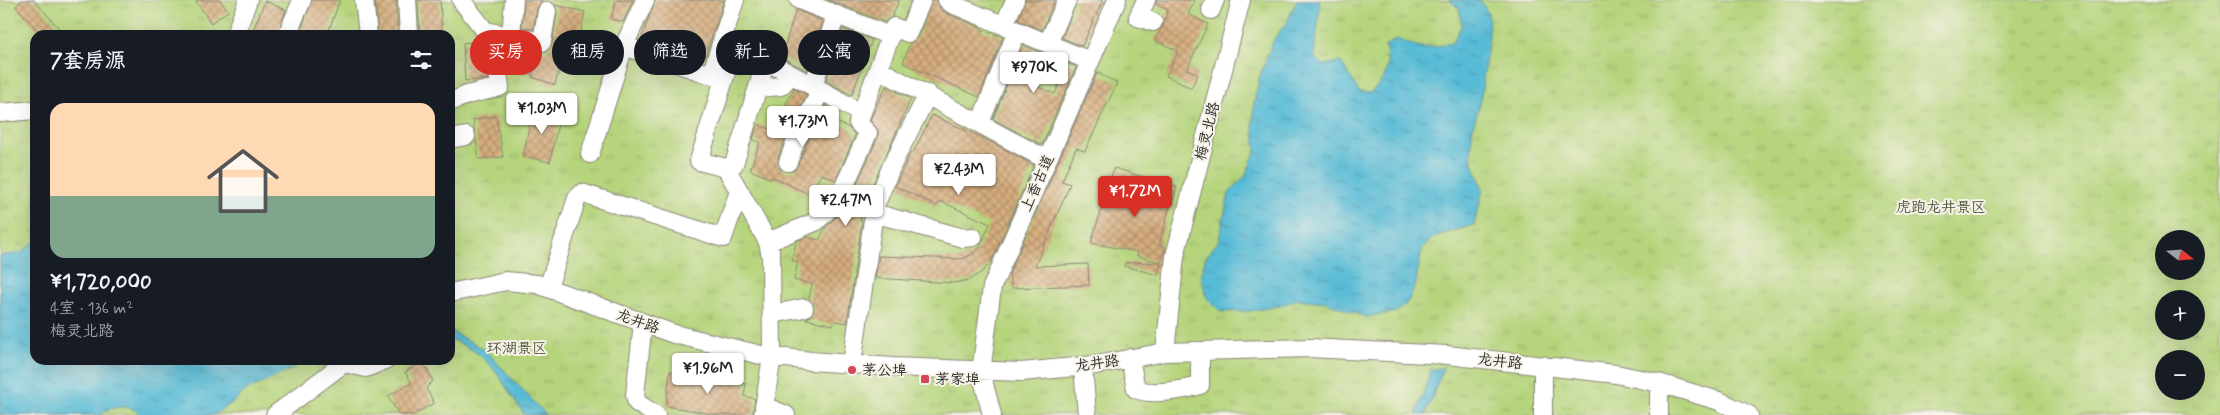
<!DOCTYPE html>
<html lang="zh">
<meta charset="utf-8">
<style>
body{margin:0;font-family:Mynerve,"LXGW WenKai TC",sans-serif;background:#242831;color:#f1f3f6;height:100vh;display:flex;flex-direction:column;font-size:19px;white-space:nowrap}
*{box-sizing:border-box;margin:0}
p{font-size:16px;color:#9ea1a6}
.icon{flex:none;width:28px;height:28px;fill:none;stroke:currentColor;stroke-width:2;stroke-linecap:round;stroke-linejoin:round}
.map{position:relative;flex:1;overflow:hidden}
.panel{position:absolute;left:30px;top:30px;width:425px;height:335px;display:flex;flex-direction:column;background:#171b24;border-radius:15px;box-shadow:0 5px 20px #0002}
.panel>*{flex:none}
.hud{position:absolute;left:470px;top:30px;width:475px;height:45px;display:flex;gap:10px}
.needle{width:32px;rotate:107deg}
.buttons{position:absolute;left:2155px;top:230px;display:grid;gap:10px}
.buttons a{display:grid;place-items:center;width:50px;height:50px;border-radius:50%;background:#171b24;box-shadow:0 5px 20px #0002;font-size:25px}
.price{position:absolute;translate:-50% -42px;padding:0 11px;border-radius:5px;background:#fff;color:#222;font-size:16px;line-height:32px;filter:drop-shadow(0 1px 2px #0008)}
.price::after{content:'';position:absolute;left:50%;top:30px;width:15px;height:11px;margin-left:-8px;background:inherit;clip-path:polygon(0 0,100% 0,50% 100%)}
.price.active{background:#d93025;color:#fff}
ul{padding:0;list-style:none}
li{display:grid;align-content:center;gap:10px;height:265px;padding:0 20px}
li+li{border-top:1px solid #363941}
li span{display:grid;place-items:center;height:155px;border-radius:15px;color:#555}
li>.icon{margin-inline-start:auto}
span .icon{width:90px;height:90px;fill:#fffc;stroke-width:1}
li b{font-size:21px}
h2{display:flex;justify-content:space-between;align-items:center;height:60px;padding:0 20px;font-size:21px}
.tag{padding:0 18px;border-radius:22px;background:#171b24;box-shadow:0 5px 20px #0002;font-size:18px;line-height:45px}
.tag.active{background:#d93025;color:#fff}
.map>svg:first-child{display:block}
.park{fill:url(#park-tufts);stroke:#708054;fill-rule:evenodd}
.water{fill:url(#water-ripples);stroke:#427380}
.building{fill:url(#building-cross-hatch);fill-rule:evenodd}
.lines{fill:none;stroke-linecap:round;stroke-linejoin:round}
.minor-casing{stroke:#8a8676;stroke-width:20}
.minor{stroke:#fff;stroke-width:18}
.poi-dot{fill:#d1495b;stroke:#f7f3e8;stroke-width:2}
.labels{text-anchor:middle;stroke-width:4;stroke-linejoin:round;paint-order:stroke}
.street-label{font-size:15px;fill:#2b2b2b;stroke:#f7f3e8}
.park-label{font-size:15px;fill:#4e553f;stroke:#f7f3e8}
.poi-label{font-size:15px;fill:#2b2b2b;stroke:#f7f3e8;text-anchor:start}
</style>
<div class="map">
<svg width="2220" height="415" viewBox="0 0 2220 415">
<defs>
<pattern id="park-tufts" width="24" height="20" patternUnits="userSpaceOnUse" patternTransform="scale(1.25)"><rect width="24" height="20" fill="#b5d47c"/><path d="M3 7l-1-3M5 7V3M7 7l1-3M15 17l-1-3M17 17v-4M19 17l1-3" fill="none" stroke="#9cb66b"/></pattern>
<pattern id="water-ripples" width="26" height="14" patternUnits="userSpaceOnUse" patternTransform="scale(1.25)"><rect width="26" height="14" fill="#58bbd6"/><path d="M2 4q2-2 4 0t4 0M15 11q2-2 4 0t4 0" fill="none" stroke="#4998ae"/></pattern>
<pattern id="building-cross-hatch" width="8" height="8" patternUnits="userSpaceOnUse" patternTransform="scale(1.25)"><rect width="8" height="8" fill="#d6ad7e"/><path d="M0 0l8 8M0 8l8-8" fill="none" stroke="#ae8d67"/></pattern>
</defs>
<rect width="100%" height="100%" fill="#f7f3e8"/>
<filter id="ink" filterUnits="userSpaceOnUse"><feTurbulence type="fractalNoise" baseFrequency=".02" numOctaves="2"/><feDisplacementMap in="SourceGraphic" scale="10" xChannelSelector="R" yChannelSelector="G"/><feConvolveMatrix kernelMatrix="1 2 1 2 8 2 1 2 1" color-interpolation-filters="sRGB"/></filter>
<filter id="wash" filterUnits="userSpaceOnUse"><feTurbulence type="fractalNoise" baseFrequency=".0096" numOctaves="4" result="noise"/><feDisplacementMap in="SourceGraphic" scale="20" xChannelSelector="R" yChannelSelector="G"/><feGaussianBlur stdDeviation="1.12" result="paint"/><feColorMatrix in="noise" values="0 0 0 0 0 0 0 0 0 0 0 0 0 0 0 0 0 1.4 0 .05"/><feComposite in="paint" operator="in"/></filter>
<g filter="url(#wash)">
<rect width="100%" height="100%" fill="#e8e2c0"/>
<path class="park" d="M0 0H2220V415H0ZM35 35H450V360H35ZM2164 239H2196V271H2164ZM2164 299H2196V331H2164ZM2164 359H2196V391H2164Z"/>
<path class="water" d="M1297 0H1319L1320 8 1314 56 1323 65 1341 62 1359 92 1370 93C1388 77 1390 69 1385 46L1397 39C1421 49 1428 50 1453 42L1462 25 1459 8 1449 0H1480L1488 13 1489 35 1480 103 1472 130 1471 159 1483 189 1474 225 1433 237 1422 249 1415 287 1407 303 1396 312 1365 317 1326 302 1297 299 1280 306 1250 311 1221 312 1207 298 1201 276 1205 259 1219 240 1229 193 1246 175 1256 150 1253 125 1254 102 1260 75 1274 39 1287 22Z
M35 241V360H305L286 372 245 391 236 400 214 415H140C131 404 117 406 104 411L102 415H0V256L21 253Z
M450 331 484 349 546 415H525C498 379 496 357 450 339Z
M1444 367 1425 415H1416L1431 370Z"/>
<g id="blocks">
<path class="building" d="M22 0H34L65 35H42L16 6Z
M195 0H220L228 11 211 23Z
M312 0H340L327 35H299Z
M375 0H396L398 35H378Z
M418 0H440L442 33 420 35Z
M524 0H542L537 9 533 29 522 27Z
M616 0H633L623 22 611 19Z
M655 0H724L705 57 669 46 668 49 641 40Z
M828 0H899L892 17 885 22Z
M932 0H937L940 8 948 14 982 28V30L1003 37 979 97 903 63 910 43 918 37Z
M1025 0H1055L1042 30 1018 20Z
M1077 0H1103L1082 46 1062 38Z
M1156 0H1195L1188 14 1208 24 1187 69 1198 74 1191 88 1166 76 1178 51 1154 40 1163 26 1168 10 1156 4Z
M265 1 286 10 277 35H251Z
M555 5 585 12 575 59 562 56 555 85 532 77 539 52H546L552 44 557 13Z
M796 10 823 21 807 71 781 57Z
M843 29 872 40 852 95 826 81Z
M480 41 484 46 488 79 465 81 463 43Z
M1023 45 1076 67 1042 145 993 119ZM1040 59 1065 70 1055 94 1031 84Z
M1097 73 1117 83 1085 151 1076 148 1062 181 1070 184 1035 266 1088 264 1089 285 1012 288 1009 274Z
M886 86 911 99 865 202 860 220 862 221 847 323 835 321 833 325 806 319 811 316 814 307 809 299 812 284 794 280 798 261H792L796 241 807 237 819 240 826 227 840 213 851 197 878 137V131L870 120Z
M794 88 807 95 786 135 778 158 780 169 789 172 795 170 825 105 834 110 830 119 849 128 855 135 836 180 821 174 811 195 773 177 772 179 750 170 760 142 753 140 757 124 773 130Z
M533 108 560 114 550 162 523 156Z
M932 115 983 138 1034 165 991 262 984 270 970 280 954 283 875 278 879 256 962 259 973 254 980 247 990 224 940 201 937 206 895 186 911 152 913 153Z
M496 116 503 157 479 159 473 120Z
M1114 168 1177 187 1171 207 1170 206 1159 245 1165 247 1158 275 1124 266 1125 263 1160 262 1137 256 1138 252 1091 243Z
M423 362 433 381 426 388 434 403 413 415H399L388 396 412 383 405 372Z
M670 371 746 384 744 396 755 399 753 415H718L666 406Z"/>
</g>
</g>
<g filter="url(#ink)">
<use href="#blocks" fill-opacity="0" stroke="#8a8676" stroke-width="1"/>
<g class="lines">
<defs>
<path id="minor" d="M364 0 368 35
M407 0 409 35
M799 0 890 36
M922 0 908 33 894 27 878 69 1047 160
M947 0 952 4 1090 61
M1146 0 1138 17 1153 22
M1211 10 1215 0
M1004 25 1015 0
M485 31 542 42 547 11
M235 35 248 0
M287 35 302 0
M511 36 514 0
M1048 43 1067 0
M624 46 711 75 735 0
M496 56 526 66
M766 61 835 98 861 114
M813 86 836 15
M758 88 781 86 791 75
M450 102 467 95 500 87 494 42 461 0
M0 113 35 110
M980 123 1017 31
M450 139 466 136
M590 154 624 46 645 0
M788 162 796 140 821 90
M726 168 734 164 766 61 733 50 699 161 726 168 768 242 771 257 772 356 763 415
M874 213 963 238 973 237
M768 242 817 221 832 206 842 191 868 133 858 123 878 69
M548 288 577 198 582 193 723 238 739 191
M450 293 506 281 537 284 674 334 761 355 811 361 893 367 1021 372 1096 365 1165 352 1309 348 1447 355 1616 374 1659 383 1719 401 1749 415
M772 314 804 308
M643 323 635 395 637 403 656 415
M1165 352 1175 256 1241 0
M1130 358 1136 389C1151 396 1185 390 1200 385V351
M344 363 366 368 385 360
M852 364 875 206 892 165 928 94
M1543 365V415
M1083 366 1087 415
M1659 383V415
M764 406 786 415
M275 415 348 360
M992 415 981 372 992 287 1117 0"/>
</defs>
<use href="#minor" class="minor-casing"/>
<use href="#minor" class="minor"/>
</g>
</g>
<g class="poi-dot">
<circle cx="852" cy="370" r="5"/>
<rect x="920" y="374" width="10" height="10" rx="2.5"/>
</g>
<g class="labels">
<g class="street-label">
<text transform="translate(1207 131) rotate(-76)" y="5">梅灵北路</text>
<text transform="translate(1037 183) rotate(-66)" y="5">上香古道</text>
<text transform="translate(638 321) rotate(20)" y="5">龙井路</text>
<text transform="translate(1500 361) rotate(6)" y="5">龙井路</text>
<text transform="translate(1097 363) rotate(-8)" y="5">龙井路</text>
</g>
<g class="park-label">
<text x="1941" y="212">虎跑龙井景区</text>
<text x="517" y="353">环湖景区</text>
</g>
<g class="poi-label">
<text x="862" y="375">茅公埠</text>
<text x="935" y="384">茅家埠</text>
</g>
</g>
</svg>
<div class="buttons">
<a><svg class="needle" viewBox="-14 -14 28 28"><path d="M0-13l5 13h-10z" fill="#e53935"/><path d="M0 13l5-13h-10z" fill="#9ea1a6"/></svg></a>
<a>+</a>
<a>−</a>
</div>
<b class="price" style="left:1034px;top:94px">¥970K</b>
<b class="price" style="left:542px;top:135px">¥1.03M</b>
<b class="price" style="left:803px;top:148px">¥1.73M</b>
<b class="price" style="left:959px;top:196px">¥2.43M</b>
<b class="price active" style="left:1135px;top:218px">¥1.72M</b>
<b class="price" style="left:846px;top:227px">¥2.47M</b>
<b class="price" style="left:708px;top:395px">¥1.96M</b>
<div class="hud">
<a class="tag active">买房</a>
<a class="tag">租房</a>
<a class="tag">筛选</a>
<a class="tag">新上</a>
<a class="tag">公寓</a>
</div>
<section class="panel">
<h2>7套房源<svg class="icon" aria-label="filters" viewBox="0 0 24 24"><path d="M4 7h16M4 17h16"/><circle cx="9" cy="7" r="2"/><circle cx="15" cy="17" r="2"/></svg></h2>
<ul>
<li><span style="background:linear-gradient(#ffd9b3 60%,#7fa58c 0)"><svg class="icon" aria-label="home" viewBox="0 0 24 24"><path d="M3 11l9-7 9 7M6 9v11h12V9"/></svg></span><div><b>¥1,720,000</b><p>4室 · 136 m²</p><p>梅灵北路</p></div></li>
</ul>
</section>
</div>
